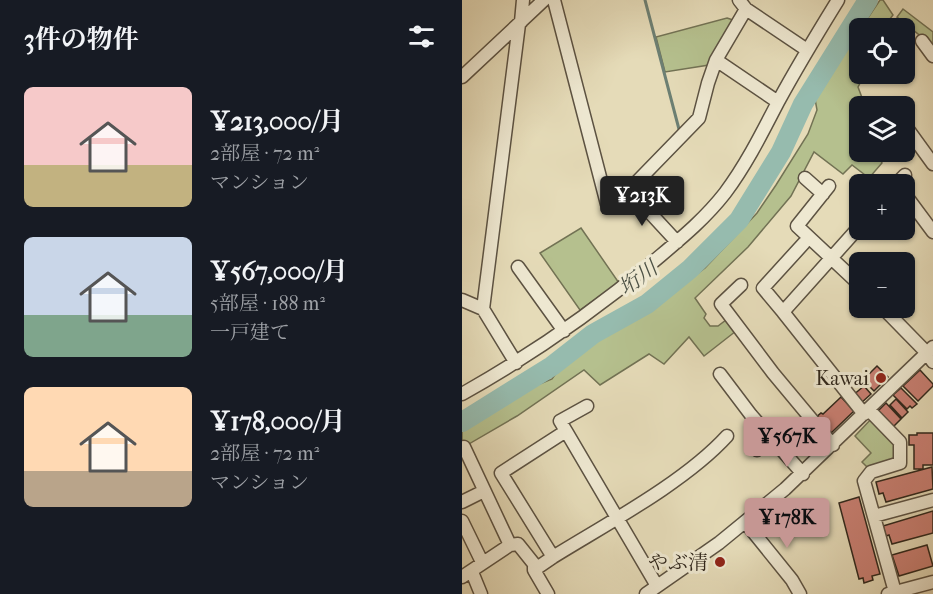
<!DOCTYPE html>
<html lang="ja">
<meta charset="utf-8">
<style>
body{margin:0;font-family:"IM FELL French Canon","Noto Serif JP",serif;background:#242831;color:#f1f3f6;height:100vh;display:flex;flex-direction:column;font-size:22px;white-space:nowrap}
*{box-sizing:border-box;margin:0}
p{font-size:20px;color:#9ea1a6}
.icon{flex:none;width:33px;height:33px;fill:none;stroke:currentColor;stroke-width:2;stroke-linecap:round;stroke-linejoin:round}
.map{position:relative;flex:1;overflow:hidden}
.drawer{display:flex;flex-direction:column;background:#171b24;width:462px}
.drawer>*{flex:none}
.buttons{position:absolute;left:387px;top:18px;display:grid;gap:12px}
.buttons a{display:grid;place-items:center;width:66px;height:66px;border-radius:9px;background:#171b24;box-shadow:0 2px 4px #0004;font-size:30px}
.price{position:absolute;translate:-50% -51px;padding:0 14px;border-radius:6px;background:#c59692;color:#111;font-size:20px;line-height:39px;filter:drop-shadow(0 2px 3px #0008)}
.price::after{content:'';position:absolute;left:50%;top:36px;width:18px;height:14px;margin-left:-9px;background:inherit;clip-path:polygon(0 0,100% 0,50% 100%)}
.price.active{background:#222;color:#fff}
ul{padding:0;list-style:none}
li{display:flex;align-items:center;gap:18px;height:150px;padding:0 24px}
li span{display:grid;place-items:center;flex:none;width:168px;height:120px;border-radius:9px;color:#555}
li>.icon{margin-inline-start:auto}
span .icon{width:72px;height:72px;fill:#fffc;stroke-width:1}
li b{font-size:26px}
h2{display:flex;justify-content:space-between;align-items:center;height:72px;padding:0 24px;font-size:26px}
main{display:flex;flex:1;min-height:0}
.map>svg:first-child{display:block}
.green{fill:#b5c08e;stroke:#727254;stroke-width:1.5}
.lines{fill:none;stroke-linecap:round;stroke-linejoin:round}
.stream{stroke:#6c7f73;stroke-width:3}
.river{stroke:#96bbae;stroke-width:20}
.building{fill:#ca7f73;stroke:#2e251a;stroke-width:1.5}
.minor-casing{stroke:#5c5242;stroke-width:15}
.minor{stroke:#eee8d1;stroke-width:12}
.poi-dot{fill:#8f2418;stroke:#eee8d1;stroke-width:2}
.labels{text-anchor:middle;stroke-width:6;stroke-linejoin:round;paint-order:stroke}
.poi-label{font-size:20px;fill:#2e251a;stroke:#eee8d1;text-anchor:end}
.water-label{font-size:21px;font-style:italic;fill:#4d5246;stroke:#eee8d1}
</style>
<main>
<section class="drawer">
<h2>3件の物件<svg class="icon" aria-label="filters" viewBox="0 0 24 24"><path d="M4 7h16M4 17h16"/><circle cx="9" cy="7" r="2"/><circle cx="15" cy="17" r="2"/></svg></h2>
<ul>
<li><span style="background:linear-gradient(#f6c9c9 65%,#c2b280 0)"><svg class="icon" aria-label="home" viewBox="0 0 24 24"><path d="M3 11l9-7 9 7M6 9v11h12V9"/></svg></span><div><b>¥213,000/月</b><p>2部屋 · 72 m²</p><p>マンション</p></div></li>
<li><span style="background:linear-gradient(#c9d6e8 65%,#7fa58c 0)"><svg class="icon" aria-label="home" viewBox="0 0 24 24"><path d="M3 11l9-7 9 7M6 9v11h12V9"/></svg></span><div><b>¥567,000/月</b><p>5部屋 · 188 m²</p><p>一戸建て</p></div></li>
<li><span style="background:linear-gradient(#ffd9b3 70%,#b9a48a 0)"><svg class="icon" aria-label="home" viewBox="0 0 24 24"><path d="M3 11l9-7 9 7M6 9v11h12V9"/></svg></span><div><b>¥178,000/月</b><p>2部屋 · 72 m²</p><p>マンション</p></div></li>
</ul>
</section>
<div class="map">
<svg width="471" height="594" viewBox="0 0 471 594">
<rect width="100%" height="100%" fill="#e5dbb8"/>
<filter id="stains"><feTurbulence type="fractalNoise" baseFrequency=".00333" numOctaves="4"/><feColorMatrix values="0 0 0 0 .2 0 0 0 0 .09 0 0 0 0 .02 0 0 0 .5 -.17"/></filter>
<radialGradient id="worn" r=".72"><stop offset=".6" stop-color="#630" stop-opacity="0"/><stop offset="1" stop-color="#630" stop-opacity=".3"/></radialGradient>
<path class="green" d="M418 0H421L431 15 421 28H399Z
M441 9 471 32V46L435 17Z
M265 18 271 20 247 65 203 72 194 37Z
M397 31 398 74H403L396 87 402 103 421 106H398V152H414L420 163 407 178 390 165 381 174 352 152 329 196 286 247 233 298 244 314 242 318 248 326H256L264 320 274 331 242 356 227 337 202 364 187 354 138 385 122 370 55 416 0 448V428L68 388 90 379 102 362 210 293 243 268 295 213 314 185 346 134 355 110 353 99Z
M119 228 157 283 118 310 78 253Z
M411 417 435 442V461L407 469 400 462 409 453 393 436Z"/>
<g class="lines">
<path class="stream" d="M183 0 218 133"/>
<path class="river" d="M0 422 90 366 131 334 185 304 228 269 277 220 319 152 341 104 406 0"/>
</g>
<path class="building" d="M415 366 426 377 412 391 401 380Z
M458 370 471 384V386L456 401 441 386Z
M402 386 409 394 398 404 390 396Z
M439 388 455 404 450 408 448 406 445 409 431 395Z
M379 397 392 411 368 434 352 419 359 413 361 414Z
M434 399 446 412 440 418 428 405Z
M424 403 439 419 430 428 414 413Z
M455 433H471V465H461V469H452V445H447V435H455Z
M470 467 471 489 424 502 421 493 417 494 414 482Z
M397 497 418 574 410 576 411 580 402 583 401 578 397 579 377 503Z
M471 511V533L430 544 427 535 424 536 421 526Z
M465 545 471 566 437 576 430 555Z"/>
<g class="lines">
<defs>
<path id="minor" d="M92 0 145 204 167 190 237 118 246 83 254 60 284 9
M277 0 284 9 345 50
M59 22 61 0
M460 41 471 56
M254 60 316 102
M0 77 82 0
M442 124 471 164
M343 178 361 194
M434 184 443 175
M367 186 335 226 398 285
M167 190 215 242
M442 193 471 232
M398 226 321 312 402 414
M56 267 102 331
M279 285 259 304 311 373 371 445
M0 300 21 309
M421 308 465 353 471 362
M321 312 301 288 342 243
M54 363 21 309 57 24
M258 374 289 415 341 474
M0 394C68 356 131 312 191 262 217 240 242 220 263 193 284 165 300 133 316 102 335 67 355 34 376 0
M406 409 438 442V463L409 472 402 481 433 592
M104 431 98 421 125 406
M2 447 48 545
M295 450 308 437
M0 502 22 491
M412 516 471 500
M0 521 20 562
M284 523 330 580 338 594
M91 557C146 523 223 482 265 436
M10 572 19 594
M0 577 48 545 56 544 72 564V570
M86 594 72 570 91 557 39 473 104 431 195 586
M184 594 257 543 323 489 471 347
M426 594 471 582"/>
</defs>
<use href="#minor" class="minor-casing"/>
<use href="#minor" class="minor"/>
</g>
<g class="poi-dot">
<circle cx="419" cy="378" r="6"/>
<circle cx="258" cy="562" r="6"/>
</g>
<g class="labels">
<g class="poi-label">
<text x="407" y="385">Kawai</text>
<text x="246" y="569">やぶ清</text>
</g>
<g class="water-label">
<text transform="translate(176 278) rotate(-36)" y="7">垳川</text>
</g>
</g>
<rect width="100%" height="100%" filter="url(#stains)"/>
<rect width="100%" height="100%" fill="url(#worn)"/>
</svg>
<div class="buttons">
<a><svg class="icon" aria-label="locate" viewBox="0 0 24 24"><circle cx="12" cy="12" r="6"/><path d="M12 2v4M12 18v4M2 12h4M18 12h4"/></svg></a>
<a><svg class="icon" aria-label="layers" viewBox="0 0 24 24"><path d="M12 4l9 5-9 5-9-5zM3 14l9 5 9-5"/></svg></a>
<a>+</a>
<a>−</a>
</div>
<b class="price active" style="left:180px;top:227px">¥213K</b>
<b class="price" style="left:325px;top:468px">¥567K</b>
<b class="price" style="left:325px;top:549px">¥178K</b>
</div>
</main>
